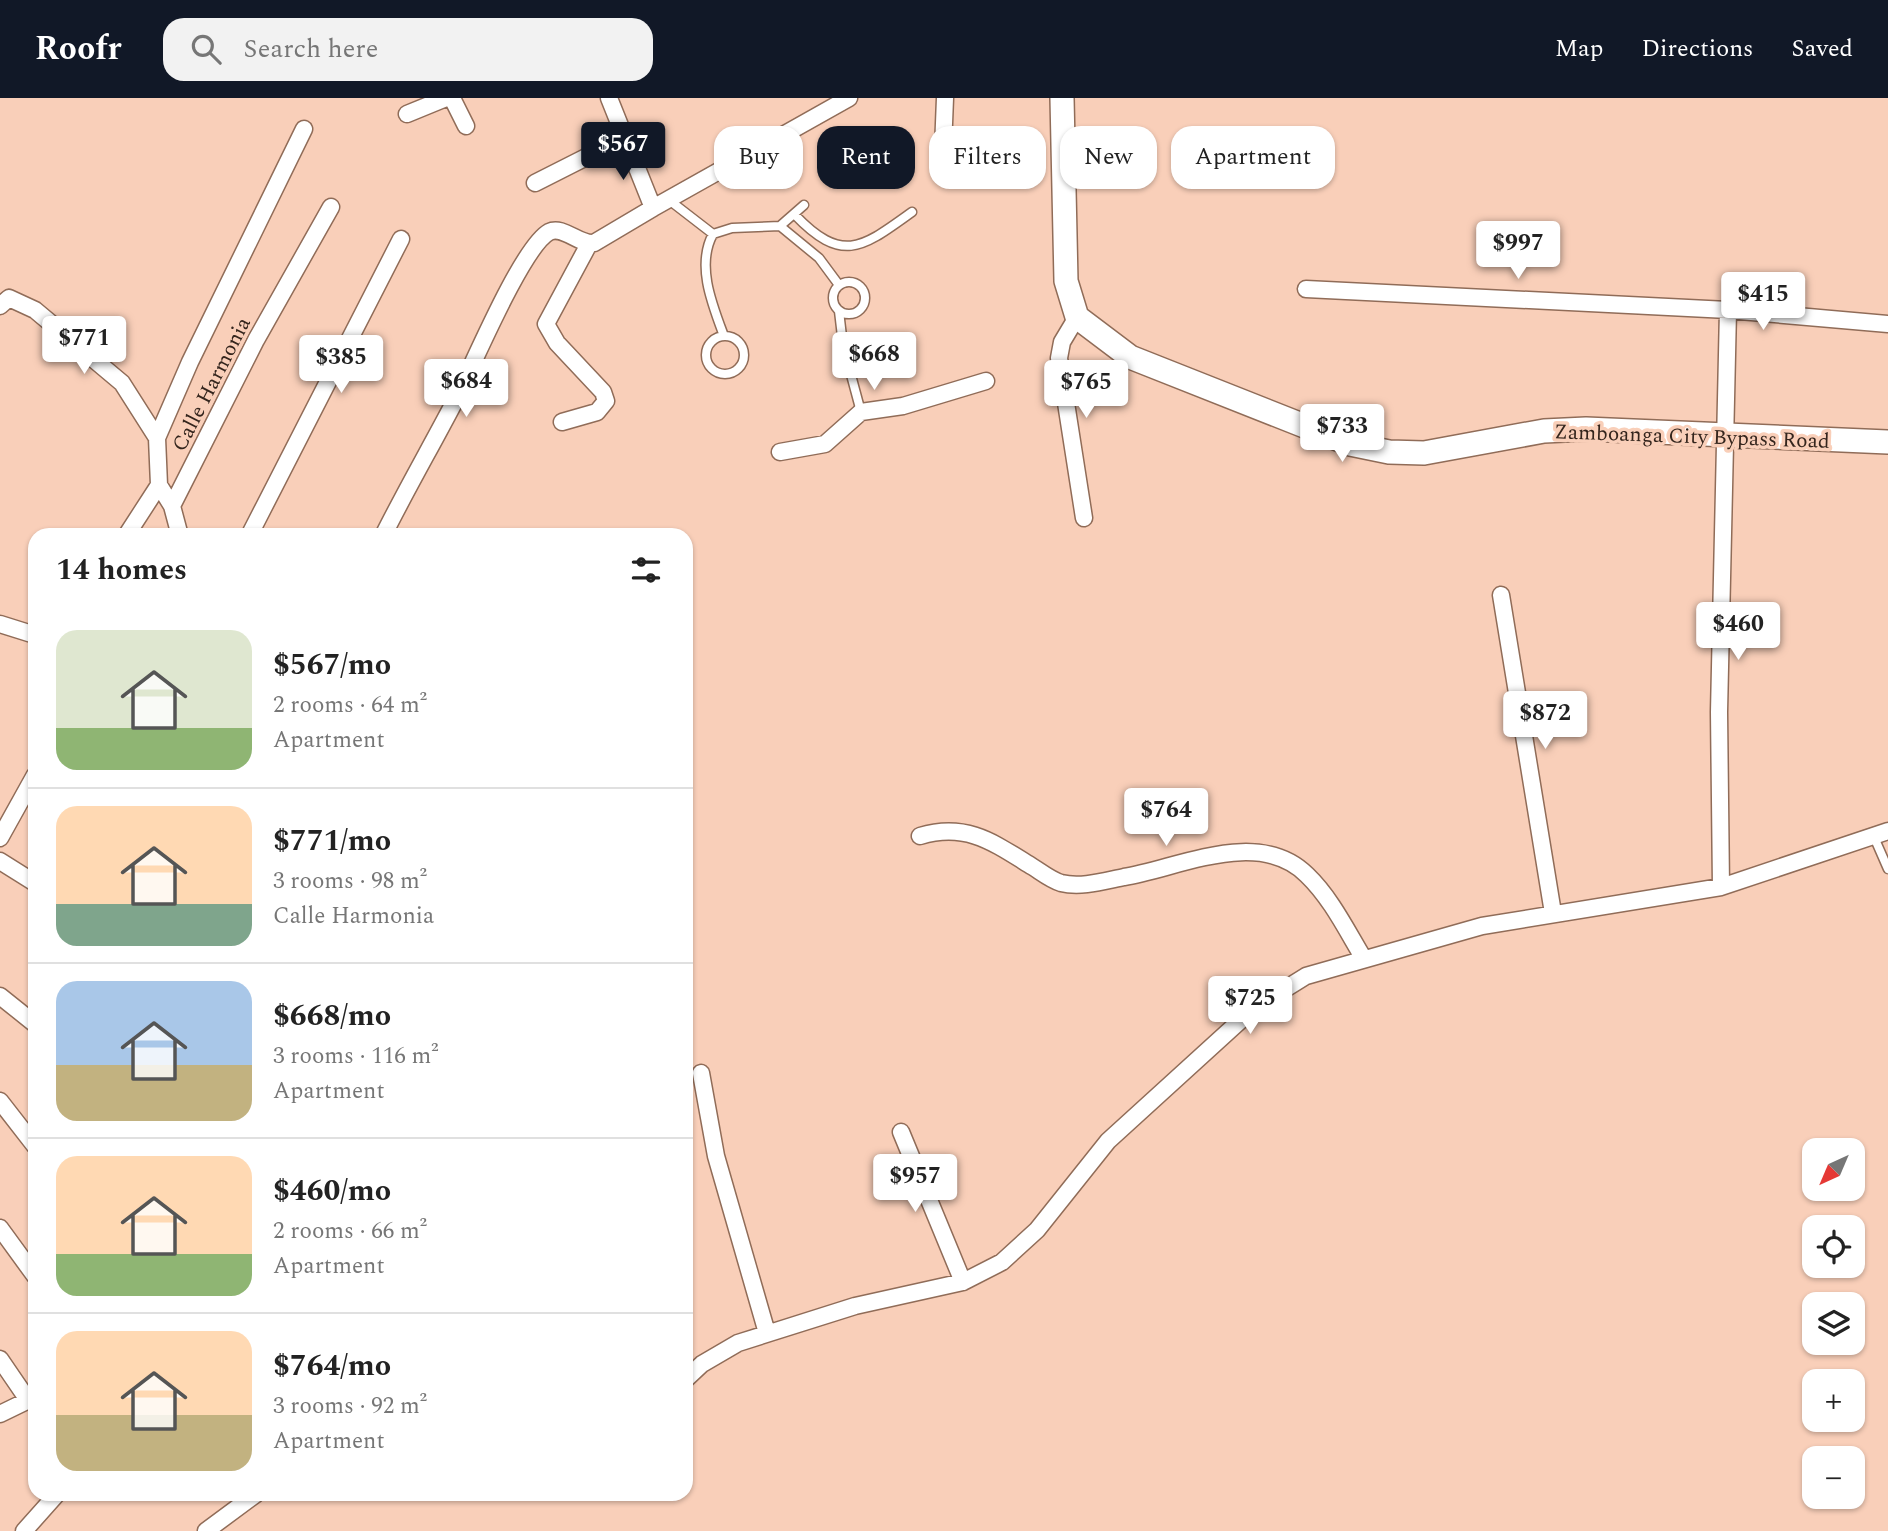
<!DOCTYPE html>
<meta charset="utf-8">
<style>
body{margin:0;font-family:Spectral,serif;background:#f2f2f2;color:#222;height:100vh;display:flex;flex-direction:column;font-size:26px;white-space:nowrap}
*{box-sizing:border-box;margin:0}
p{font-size:23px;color:#767676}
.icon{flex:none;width:38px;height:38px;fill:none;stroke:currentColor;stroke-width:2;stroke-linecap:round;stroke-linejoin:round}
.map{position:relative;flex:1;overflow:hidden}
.details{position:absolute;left:28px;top:430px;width:665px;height:973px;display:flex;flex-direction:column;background:#fff;border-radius:21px;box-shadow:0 2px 5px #0004}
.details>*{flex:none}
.top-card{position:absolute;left:714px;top:28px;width:665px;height:63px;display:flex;gap:14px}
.needle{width:46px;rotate:224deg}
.fabs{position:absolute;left:1802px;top:1040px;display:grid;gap:14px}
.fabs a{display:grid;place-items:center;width:63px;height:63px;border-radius:14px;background:#fff;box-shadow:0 2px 5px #0004;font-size:35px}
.price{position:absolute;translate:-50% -60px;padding:0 16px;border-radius:7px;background:#fff;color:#222;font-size:23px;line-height:46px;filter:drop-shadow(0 2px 4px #0008)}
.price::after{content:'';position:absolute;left:50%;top:42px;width:21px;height:16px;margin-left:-10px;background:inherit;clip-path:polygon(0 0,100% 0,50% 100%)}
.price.active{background:#111827;color:#fff}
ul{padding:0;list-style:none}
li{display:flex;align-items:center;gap:21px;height:175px;padding:0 28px}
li+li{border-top:2px solid #e0e0e0}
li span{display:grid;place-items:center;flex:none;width:196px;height:140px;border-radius:21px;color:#555}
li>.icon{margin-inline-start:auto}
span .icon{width:84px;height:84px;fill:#fffc;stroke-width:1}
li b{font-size:30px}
h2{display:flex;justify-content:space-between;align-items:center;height:84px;padding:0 28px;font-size:30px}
.tag{padding:0 24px;border-radius:21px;background:#fff;box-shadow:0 2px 5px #0004;font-size:24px;line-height:63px}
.tag.active{background:#111827;color:#fff}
header{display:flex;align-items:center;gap:42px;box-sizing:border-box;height:98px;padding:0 35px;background:#111827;color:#fff}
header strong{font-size:33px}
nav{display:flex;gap:38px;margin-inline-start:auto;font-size:24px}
.search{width:490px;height:63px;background:#f2f2f2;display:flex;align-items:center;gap:18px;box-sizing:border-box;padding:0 24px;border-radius:21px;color:#767676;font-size:26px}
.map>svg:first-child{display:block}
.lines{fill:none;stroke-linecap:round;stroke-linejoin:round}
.lane-casing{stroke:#906c58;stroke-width:11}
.street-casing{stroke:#906c58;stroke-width:19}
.secondary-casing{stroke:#906c58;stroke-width:26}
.lane{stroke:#fff;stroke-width:8}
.street{stroke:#fff;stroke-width:16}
.secondary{stroke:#fff;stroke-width:23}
.labels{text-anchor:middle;stroke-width:7;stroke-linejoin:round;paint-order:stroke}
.street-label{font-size:21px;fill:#34251d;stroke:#f9cfb9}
</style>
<header>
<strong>Roofr</strong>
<div class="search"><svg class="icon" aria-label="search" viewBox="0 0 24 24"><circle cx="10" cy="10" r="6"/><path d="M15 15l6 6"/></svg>Search here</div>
<nav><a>Map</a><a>Directions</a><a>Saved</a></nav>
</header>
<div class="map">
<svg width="1888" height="1433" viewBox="0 0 1888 1433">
<rect width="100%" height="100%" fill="#f9cfb9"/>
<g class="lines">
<defs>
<path id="lane" d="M669 102 713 136 732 130 780 128 819 160 839 187
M795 117C843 167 863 149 912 114
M780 128 804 107
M713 136C696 167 712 206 724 238
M833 200a16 16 0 1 1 32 0a16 16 0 1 1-32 0Z
M839 213 843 247 861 314
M706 257a19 19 0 1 1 38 0a19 19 0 1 1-38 0Z
M1874 739 1888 771"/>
<path id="street" d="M452 0 466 28
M609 0 653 110 849 0
M407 16 446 0
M942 76 945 0
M535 85 624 40
M1306 191 1728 212
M0 208 9 200 35 212 122 285 157 340
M1077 219 1062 244 1059 260 1084 420
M562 324 597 314 606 303 603 294 557 245 546 226 589 146
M780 354 825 346 861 314 903 308 986 283
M159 387 157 340 190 264 304 31
M172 408 180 438
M126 438 159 387 172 408 256 242 331 109
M249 438 401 141
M383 438C406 392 432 347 456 301 472 269 522 149 549 134 563 127 579 147 594 145L653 110
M1501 497 1553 815
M0 526 35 537
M920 738C967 724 994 745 1033 769 1041 774 1051 782 1061 785 1081 790 1104 783 1124 779 1179 770 1259 729 1307 777 1331 800 1347 833 1364 861
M0 740 35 677
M0 763 35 785
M1721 789 1719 614 1728 212 1888 226
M0 898 35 926
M701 975 716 1058 767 1235
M0 1003 35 1048
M901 1034 963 1184
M0 1130 35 1178
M0 1261 28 1302
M686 1281 702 1266 738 1245 855 1208 963 1184 1002 1164 1037 1132 1108 1043 1253 911 1306 878 1482 828 1721 789 1888 733
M0 1316 35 1299
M24 1433 57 1396
M206 1433 256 1396"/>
<path id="secondary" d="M1062 0 1066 183 1077 219 1130 259 1350 346 1389 354 1424 355 1544 333 1586 331 1888 344"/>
</defs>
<use href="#lane" class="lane-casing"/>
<use href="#street" class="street-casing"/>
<use href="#secondary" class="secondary-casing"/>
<use href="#lane" class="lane"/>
<use href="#street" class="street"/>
<use href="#secondary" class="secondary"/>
</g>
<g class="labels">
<g class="street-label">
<text transform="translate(211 286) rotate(-63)" y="7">Calle Harmonia</text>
<text transform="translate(1692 338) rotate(2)" y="7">Zamboanga City Bypass Road</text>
</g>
</g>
</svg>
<div class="fabs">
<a><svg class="needle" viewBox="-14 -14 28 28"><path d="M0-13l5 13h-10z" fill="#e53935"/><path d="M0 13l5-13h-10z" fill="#767676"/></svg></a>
<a><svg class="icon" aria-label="locate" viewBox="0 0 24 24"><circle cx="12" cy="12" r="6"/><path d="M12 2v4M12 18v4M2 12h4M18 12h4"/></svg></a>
<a><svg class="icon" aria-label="layers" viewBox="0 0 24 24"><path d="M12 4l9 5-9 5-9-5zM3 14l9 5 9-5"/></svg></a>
<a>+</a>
<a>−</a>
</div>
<b class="price active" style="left:623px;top:84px">$567</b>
<b class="price" style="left:1518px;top:183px">$997</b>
<b class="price" style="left:1763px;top:234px">$415</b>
<b class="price" style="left:84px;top:278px">$771</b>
<b class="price" style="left:874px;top:294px">$668</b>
<b class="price" style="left:341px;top:297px">$385</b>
<b class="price" style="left:466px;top:321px">$684</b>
<b class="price" style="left:1086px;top:322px">$765</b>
<b class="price" style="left:1342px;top:366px">$733</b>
<b class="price" style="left:1738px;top:564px">$460</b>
<b class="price" style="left:1545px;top:653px">$872</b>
<b class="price" style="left:1166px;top:750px">$764</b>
<b class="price" style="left:1250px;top:938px">$725</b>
<b class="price" style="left:915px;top:1116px">$957</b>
<div class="top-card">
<a class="tag">Buy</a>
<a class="tag active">Rent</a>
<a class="tag">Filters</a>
<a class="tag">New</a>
<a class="tag">Apartment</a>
</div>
<section class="details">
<h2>14 homes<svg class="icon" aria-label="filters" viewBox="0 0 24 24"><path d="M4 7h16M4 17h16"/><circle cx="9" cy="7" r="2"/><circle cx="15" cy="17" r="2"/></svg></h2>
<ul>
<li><span style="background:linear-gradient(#dfe7d0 70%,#8fb573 0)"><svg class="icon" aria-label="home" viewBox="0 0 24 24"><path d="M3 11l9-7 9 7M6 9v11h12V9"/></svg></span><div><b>$567/mo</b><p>2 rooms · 64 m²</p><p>Apartment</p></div></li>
<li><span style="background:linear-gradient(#ffd9b3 70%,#7fa58c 0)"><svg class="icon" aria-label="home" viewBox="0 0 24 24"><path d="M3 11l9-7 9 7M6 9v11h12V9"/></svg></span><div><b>$771/mo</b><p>3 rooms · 98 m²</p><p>Calle Harmonia</p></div></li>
<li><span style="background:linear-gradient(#a9c7e8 60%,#c2b280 0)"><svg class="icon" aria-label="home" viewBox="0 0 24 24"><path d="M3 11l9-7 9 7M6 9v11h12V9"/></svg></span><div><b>$668/mo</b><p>3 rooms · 116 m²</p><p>Apartment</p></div></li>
<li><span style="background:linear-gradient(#ffd9b3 70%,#8fb573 0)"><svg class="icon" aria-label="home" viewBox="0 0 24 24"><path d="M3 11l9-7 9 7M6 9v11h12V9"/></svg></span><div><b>$460/mo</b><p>2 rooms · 66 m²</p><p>Apartment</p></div></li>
<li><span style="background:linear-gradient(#ffd9b3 60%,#c2b280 0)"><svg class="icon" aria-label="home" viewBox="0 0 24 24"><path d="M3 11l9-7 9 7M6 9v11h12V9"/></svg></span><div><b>$764/mo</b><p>3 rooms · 92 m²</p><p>Apartment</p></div></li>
</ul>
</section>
</div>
